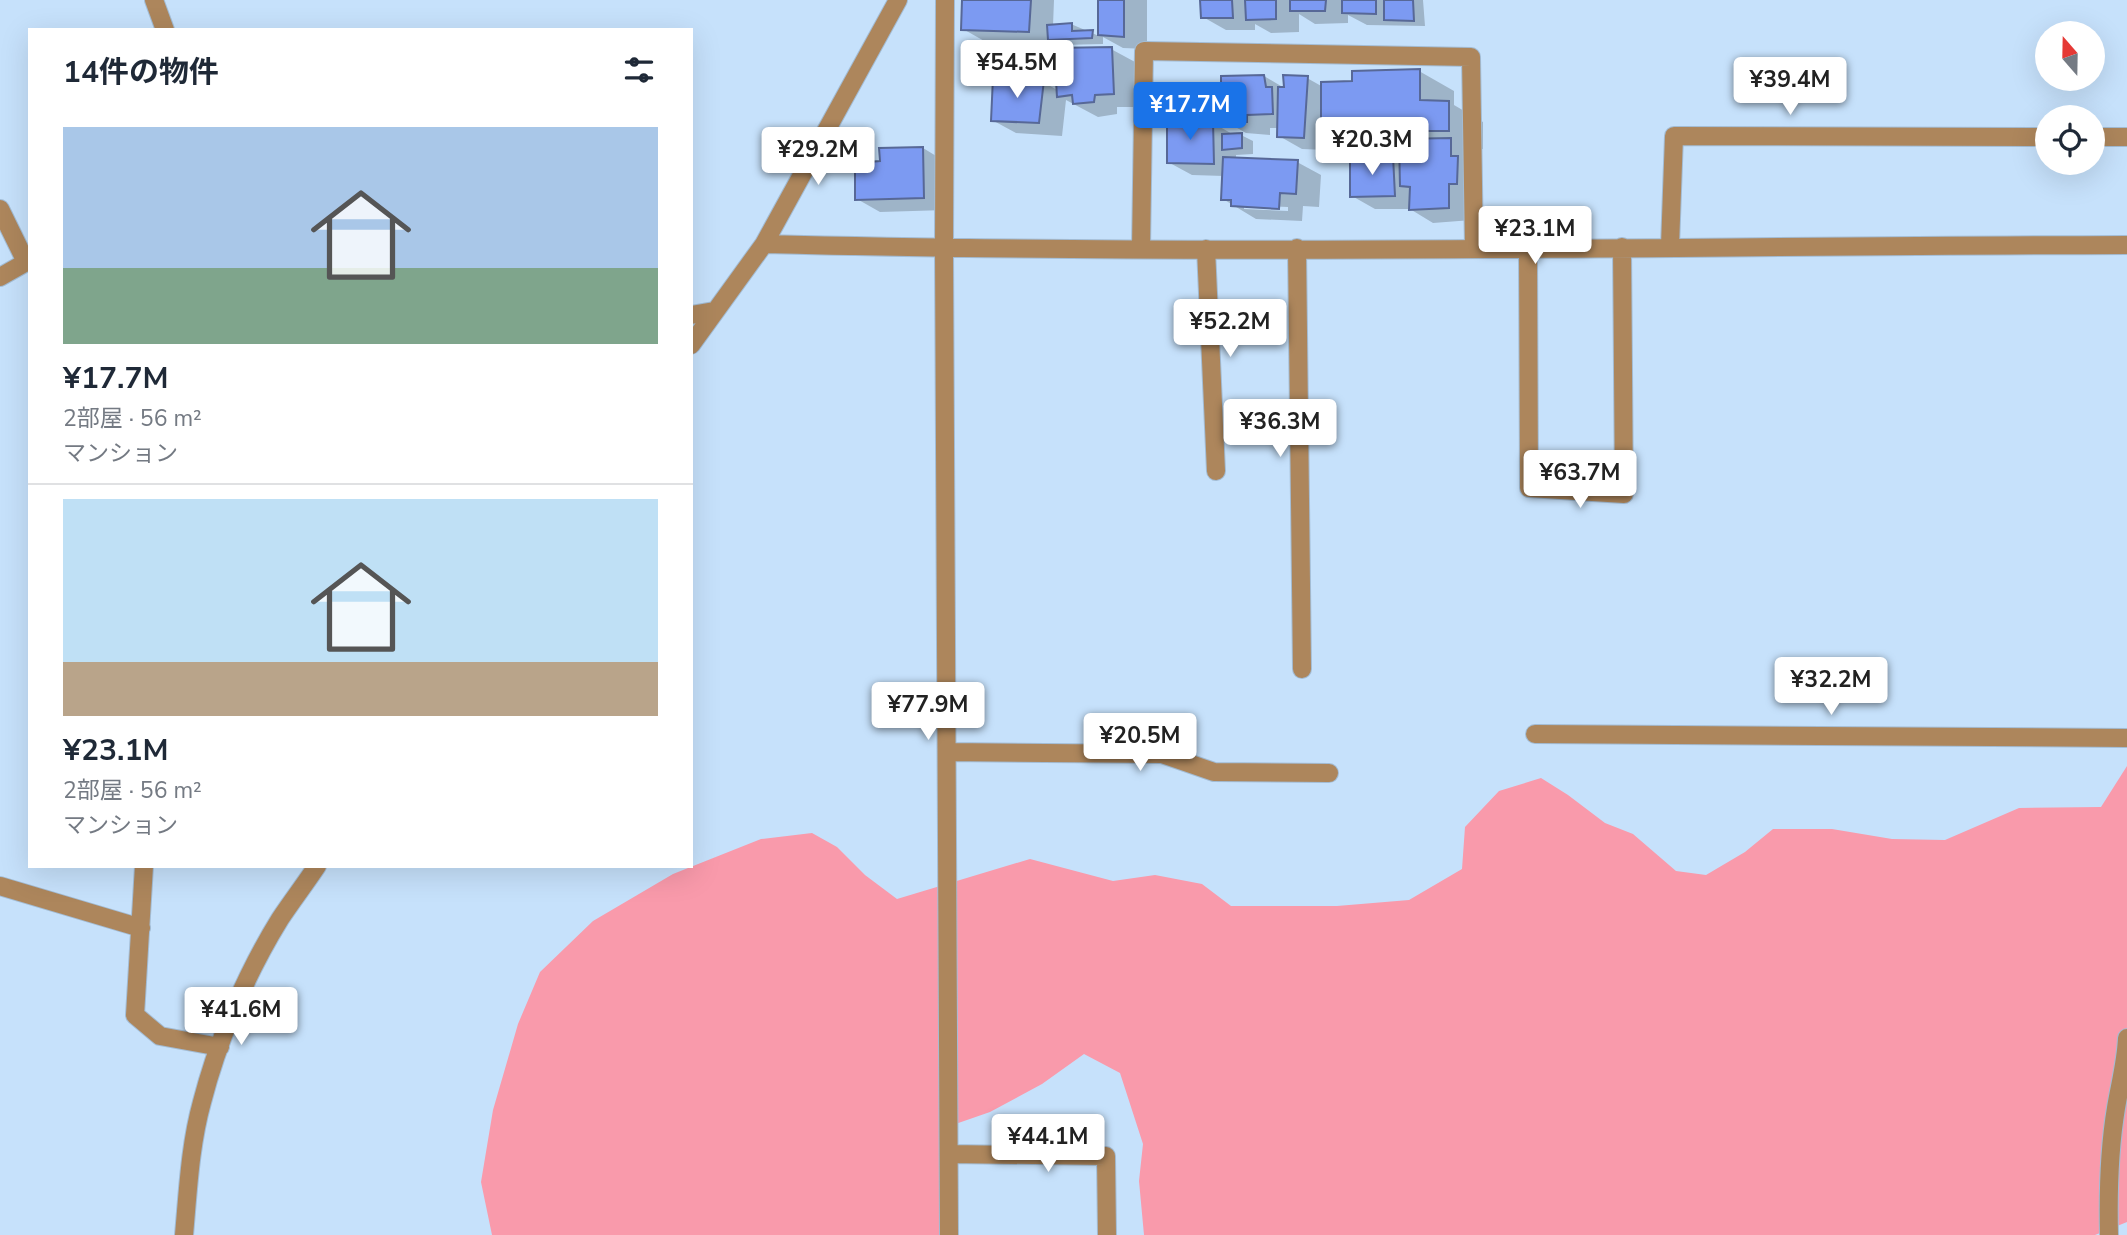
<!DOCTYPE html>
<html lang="ja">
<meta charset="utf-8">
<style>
body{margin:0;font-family:"Nunito Sans","Noto Sans JP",sans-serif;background:#f6f6f7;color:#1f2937;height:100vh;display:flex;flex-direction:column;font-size:26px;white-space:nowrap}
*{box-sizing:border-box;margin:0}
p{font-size:23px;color:#747a83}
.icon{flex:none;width:38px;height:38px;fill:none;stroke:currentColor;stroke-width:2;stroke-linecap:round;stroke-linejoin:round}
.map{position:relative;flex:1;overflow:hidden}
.panel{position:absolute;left:28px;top:28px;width:665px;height:840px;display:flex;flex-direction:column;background:#fff;border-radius:0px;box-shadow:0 7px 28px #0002}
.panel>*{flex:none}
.needle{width:46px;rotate:340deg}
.tools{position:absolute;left:2035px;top:21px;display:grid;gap:14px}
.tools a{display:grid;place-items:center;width:70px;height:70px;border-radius:50%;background:#fff;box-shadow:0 7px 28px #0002;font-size:35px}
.price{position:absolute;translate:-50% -60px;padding:0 16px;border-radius:7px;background:#fff;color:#222;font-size:23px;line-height:46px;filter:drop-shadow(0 2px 4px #0008)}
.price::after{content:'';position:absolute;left:50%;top:42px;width:21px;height:16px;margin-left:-10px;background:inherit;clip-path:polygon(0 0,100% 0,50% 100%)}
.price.selected{background:#1a73e8;color:#fff}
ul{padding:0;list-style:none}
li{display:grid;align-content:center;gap:14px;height:371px;padding:0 35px}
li+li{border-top:2px solid #e0e1e3}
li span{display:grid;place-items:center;height:217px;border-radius:0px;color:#555}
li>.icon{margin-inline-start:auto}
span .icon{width:126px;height:126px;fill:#fffc;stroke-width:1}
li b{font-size:30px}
h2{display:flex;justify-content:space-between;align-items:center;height:84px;padding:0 35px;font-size:30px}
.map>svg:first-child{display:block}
.green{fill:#f99aab}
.shadow{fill:#0003;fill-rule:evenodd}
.building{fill:#7c9af2;stroke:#576897;stroke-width:2}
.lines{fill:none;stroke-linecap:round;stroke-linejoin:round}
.street-casing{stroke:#a3bcd4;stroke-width:20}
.street{stroke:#ad865c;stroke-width:18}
</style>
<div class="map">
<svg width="2127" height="1235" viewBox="0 0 2127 1235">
<rect width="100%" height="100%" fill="#c6e1fb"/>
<path class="green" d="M2127 766V1222L2095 1235H1144L1139 1181 1143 1144 1120 1073 1084 1054 1042 1084 990 1112 941 1129V1235H492L481 1182 493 1110 518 1024 540 972 593 921 673 874 761 839 812 833 837 847 865 875 897 899 1030 859 1113 881 1155 875 1202 884 1231 906H1337L1409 900 1462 869 1465 827 1499 791 1541 778 1568 795 1605 823 1633 834 1676 871 1706 875 1745 852 1773 829H1832L1892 839 1945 840 2019 808 2101 807Z"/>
<path class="shadow" d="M963 0H1054L1053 26 1071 24 1099 36 1100 0H1147V49L1123 48 1103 37V44L1061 45 1052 40V44L986 42 963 29Z
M1202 0H1423L1425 26 1367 25 1348 15V23L1315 24 1299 14V32L1271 33 1255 24V30H1226L1203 17Z
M1111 49 1135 62 1136 107H1117V114L1098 117 1066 100 1062 136 1016 133 992 120 1043 82 1059 91Z
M1419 71 1454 91V105L1483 122V149H1467L1472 220 1433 223 1410 209H1375L1352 196 1383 158 1376 154H1357L1328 137 1327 150 1302 149 1279 136V128H1270V135L1246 133 1223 120 1264 76 1286 89 1307 78 1323 87Z
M1213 123 1234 135H1241L1253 141V154L1236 155V159L1297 162 1321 175 1319 207 1303 206 1302 221 1256 219 1223 199 1224 176 1192 175 1168 162ZM1244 205 1288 207V211L1244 209Z
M923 148 946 162V210L880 212 857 199 882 163Z"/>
<path class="building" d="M962 0H1031L1029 32 961 30Z
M1098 0H1124V37L1098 35Z
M1200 0H1232L1233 18H1201Z
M1245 0H1276V19L1246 20Z
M1290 0H1326L1325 11H1290Z
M1342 0H1376V14L1342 13Z
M1384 0H1413L1414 21 1384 20Z
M1072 23V31L1093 30 1092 38 1048 40 1047 25Z
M1112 47 1114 94 1095 95 1094 102 1073 104 1072 95 1057 97 1054 48Z
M1420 69V100L1449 101V131H1394L1393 151 1366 150V135H1321V82L1352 81V71Z
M1264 75 1266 87H1272L1273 114 1247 115V122L1221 121V76Z
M1283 75 1308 76 1304 138 1277 137 1278 87H1284Z
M993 77 1044 80 1039 123 991 121Z
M1167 119 1213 121 1214 164 1167 163Z
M1242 133V148L1222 150V134Z
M1451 138V156H1458L1457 184H1449V208L1409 210 1410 187 1400 186 1399 139Z
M923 147 924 198 855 200V163L880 161 879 148Z
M1393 156 1395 196 1350 197V157Z
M1223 157 1298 160 1296 194 1280 193 1279 209 1231 206V200H1221Z"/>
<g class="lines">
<defs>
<path id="street" d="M154 0 165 30
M945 0 944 248 949 1235
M2093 137H2127
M0 209 26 262
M764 244C1218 256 1673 246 2127 245
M1670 246 1674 136 2048 137
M1528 247 1529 488 1624 494 1622 247
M1297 248 1302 669
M1141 249 1144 51 1471 57 1474 248
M1206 249 1216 471
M0 277 30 260
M691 315 714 311
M691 345 764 244 898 0
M1535 734 2127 738
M947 752 1162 754 1214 772 1329 773
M144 866 135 1015 160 1036 220 1047
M0 886 141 928
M949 1154 1106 1156 1107 1235
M184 1235C188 1191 190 1145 202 1102 218 1040 246 974 280 919 292 901 305 884 317 866
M2109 1235C2108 1193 2109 1150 2116 1108 2120 1084 2126 1062 2127 1038"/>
</defs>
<use href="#street" class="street-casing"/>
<use href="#street" class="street"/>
</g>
</svg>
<div class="tools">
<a><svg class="needle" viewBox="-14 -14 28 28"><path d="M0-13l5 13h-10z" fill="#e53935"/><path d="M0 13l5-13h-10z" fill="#747a83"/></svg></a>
<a><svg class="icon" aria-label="locate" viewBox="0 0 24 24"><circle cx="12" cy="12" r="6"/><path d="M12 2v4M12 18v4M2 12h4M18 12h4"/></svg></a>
</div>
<b class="price" style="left:1017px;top:100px">¥54.5M</b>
<b class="price" style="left:1790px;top:117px">¥39.4M</b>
<b class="price selected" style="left:1190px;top:142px">¥17.7M</b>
<b class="price" style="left:1372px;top:177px">¥20.3M</b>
<b class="price" style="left:818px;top:187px">¥29.2M</b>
<b class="price" style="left:1535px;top:266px">¥23.1M</b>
<b class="price" style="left:1230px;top:359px">¥52.2M</b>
<b class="price" style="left:1280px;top:459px">¥36.3M</b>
<b class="price" style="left:1580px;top:510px">¥63.7M</b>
<b class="price" style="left:1831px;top:717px">¥32.2M</b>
<b class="price" style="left:928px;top:742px">¥77.9M</b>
<b class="price" style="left:1140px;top:773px">¥20.5M</b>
<b class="price" style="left:241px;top:1047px">¥41.6M</b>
<b class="price" style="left:1048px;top:1174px">¥44.1M</b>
<section class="panel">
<h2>14件の物件<svg class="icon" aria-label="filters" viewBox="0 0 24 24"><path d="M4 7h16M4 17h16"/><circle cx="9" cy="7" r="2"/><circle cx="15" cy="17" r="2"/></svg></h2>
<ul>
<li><span style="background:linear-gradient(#a9c7e8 65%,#7fa58c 0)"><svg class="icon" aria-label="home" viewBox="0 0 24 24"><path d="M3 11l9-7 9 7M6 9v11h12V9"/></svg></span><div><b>¥17.7M</b><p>2部屋 · 56 m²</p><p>マンション</p></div></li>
<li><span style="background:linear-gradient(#bfe0f5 75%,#b9a48a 0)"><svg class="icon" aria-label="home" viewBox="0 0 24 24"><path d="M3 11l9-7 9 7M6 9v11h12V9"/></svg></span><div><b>¥23.1M</b><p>2部屋 · 56 m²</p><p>マンション</p></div></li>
</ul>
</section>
</div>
